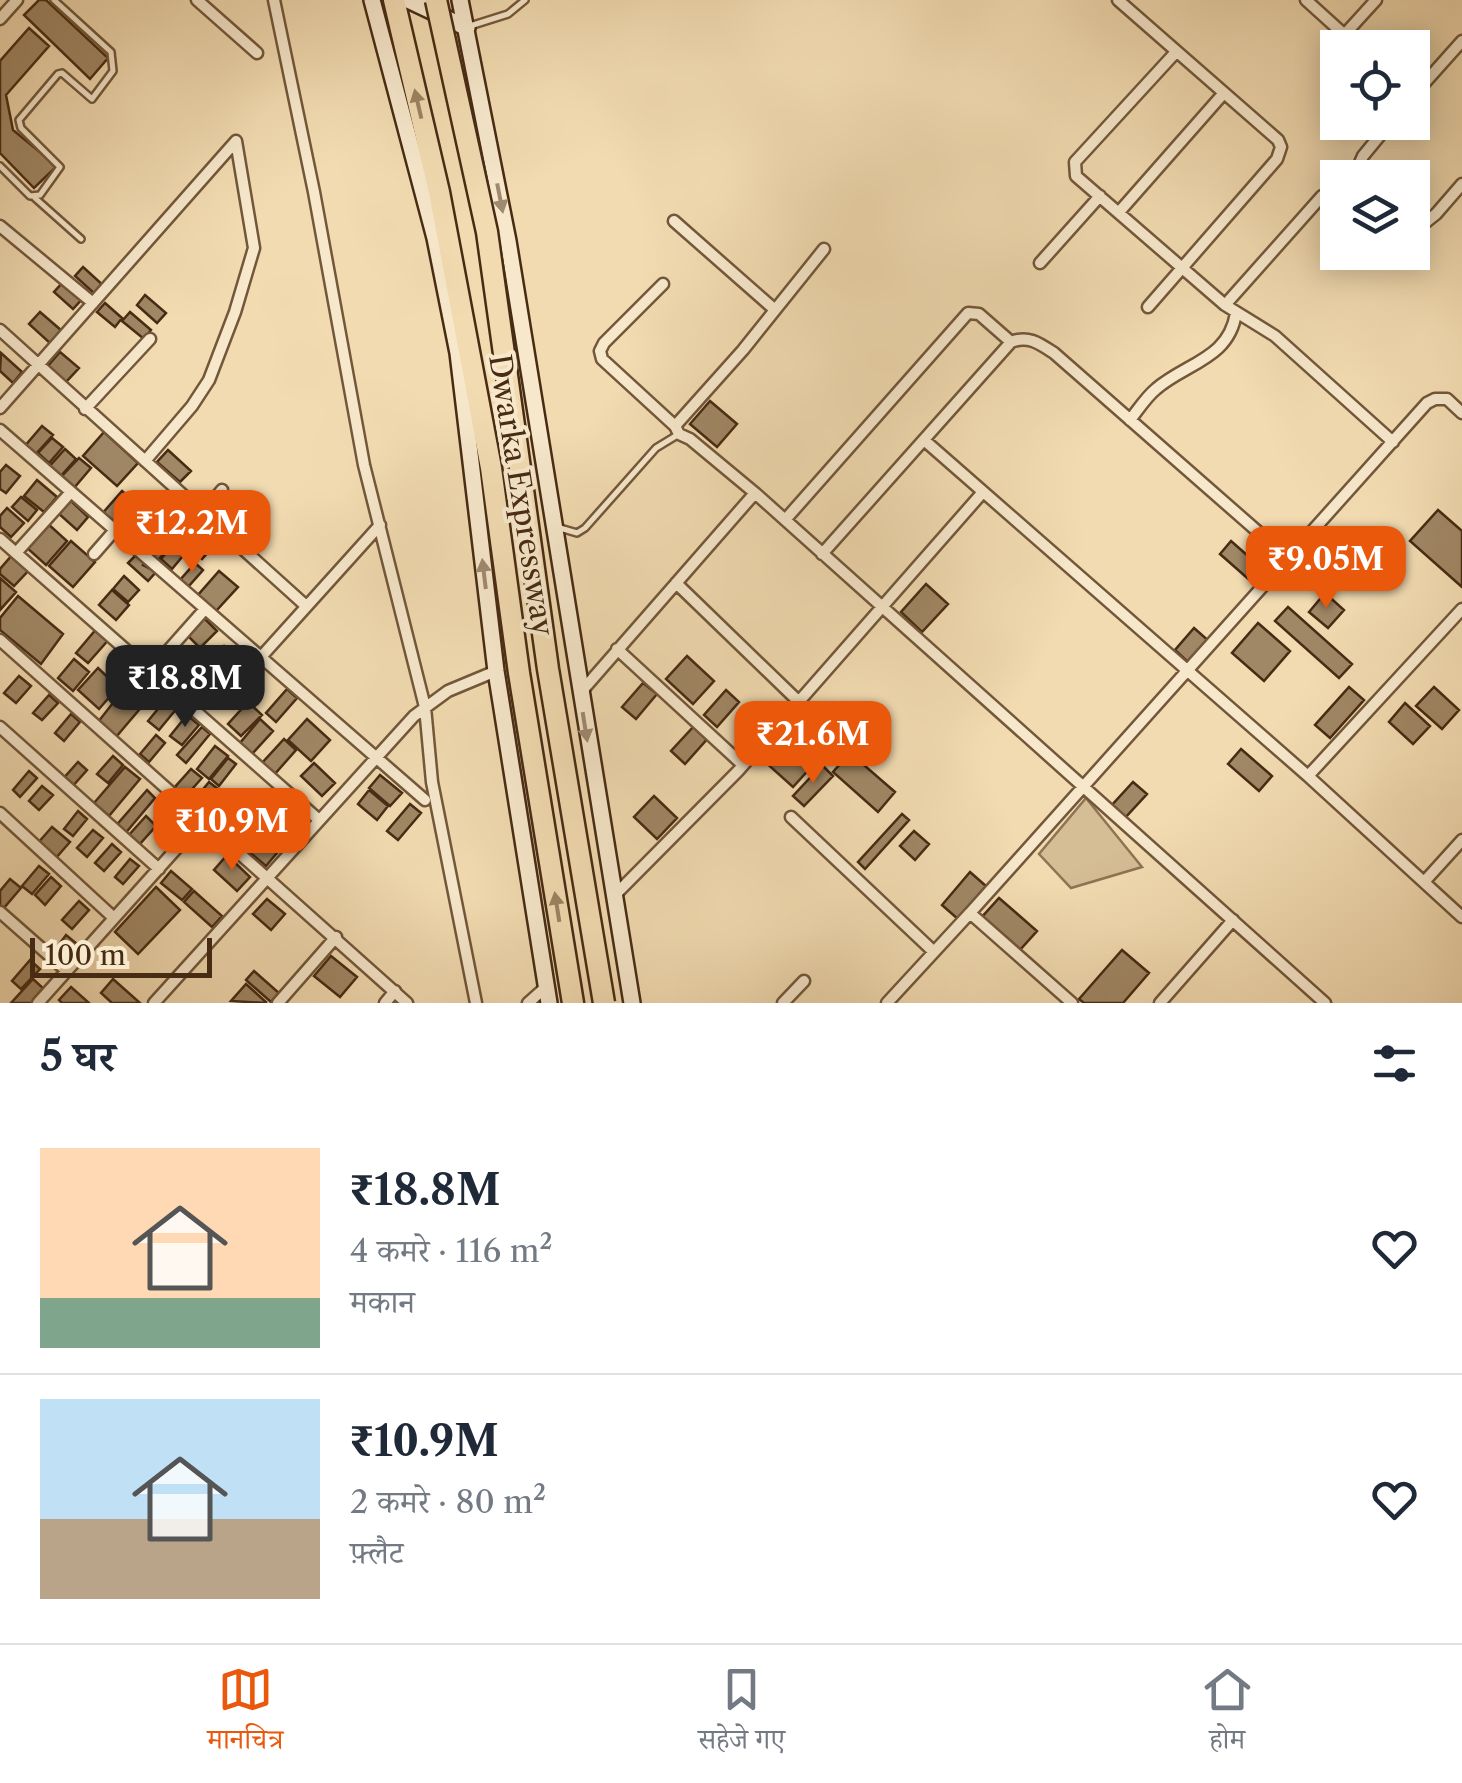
<!DOCTYPE html>
<html lang="hi">
<meta charset="utf-8">
<style>
body{margin:0;font-family:"Libre Caslon Text","Noto Serif Devanagari",serif;background:#f2f2f3;color:#1f2937;height:100vh;display:flex;flex-direction:column;font-size:38px;white-space:nowrap}
*{box-sizing:border-box;margin:0}
p{font-size:32px;color:#747a83}
.icon{flex:none;width:55px;height:55px;fill:none;stroke:currentColor;stroke-width:2;stroke-linecap:round;stroke-linejoin:round}
.map{position:relative;height:1003px;overflow:hidden}
.side{display:flex;flex-direction:column;background:#fff;flex:1}
.side>*{flex:none}
.tools{position:absolute;left:1320px;top:30px;display:grid;gap:20px}
.tools a{display:grid;place-items:center;width:110px;height:110px;border-radius:0px;background:#fff;box-shadow:0 5px 25px #0003;font-size:50px}
.scale{position:absolute;left:30px;bottom:25px;width:182px;box-sizing:border-box;padding-left:10px;border:5px solid #472b13;border-top:0;font-size:28px;line-height:35px;white-space:nowrap;color:#472b13;-webkit-text-stroke:8px #f7e8cc;paint-order:stroke}
.price{position:absolute;translate:-50% -85px;padding:0 22px;border-radius:20px;background:#ea580c;color:#fff;font-size:32px;line-height:65px;filter:drop-shadow(0 2px 5px #0008)}
.price::after{content:'';position:absolute;left:50%;top:60px;width:30px;height:22px;margin-left:-15px;background:inherit;clip-path:polygon(0 0,100% 0,50% 100%)}
.price.active{background:#222;color:#fff}
ul{padding:0;list-style:none}
li{display:flex;align-items:center;gap:30px;height:250px;padding:0 40px}
li+li{border-top:2px solid #e0e1e3}
li span{display:grid;place-items:center;flex:none;width:280px;height:200px;border-radius:0px;color:#555}
li>.icon{margin-inline-start:auto}
span .icon{width:120px;height:120px;fill:#fffc;stroke-width:1}
li b{font-size:42px}
h2{display:flex;justify-content:space-between;align-items:center;height:120px;padding:0 40px;font-size:42px}
.tabs{display:flex;justify-content:space-around;align-items:center;height:140px;border-top:2px solid #e0e1e3;background:#fff;font-size:28px;color:#747a83}
.tabs a{display:grid;justify-items:center;gap:5px}
.tabs .active{color:#ea580c}
.map>svg:first-child{display:block}
.green{fill:#d5bd96;stroke:#8e7454;stroke-width:2.5}
.building{fill:#a08765;stroke:#472b13;stroke-width:2.5}
.lines{fill:none;stroke-linecap:round;stroke-linejoin:round}
.lane-casing{stroke:#72573a;stroke-width:10}
.street-casing{stroke:#72573a;stroke-width:15}
.secondary-casing{stroke:#472b13;stroke-width:20}
.highway-casing{stroke:#472b13;stroke-width:25}
.lane{stroke:#f7e8cc;stroke-width:5}
.street{stroke:#f7e8cc;stroke-width:10}
.secondary{stroke:#f7e8cc;stroke-width:15}
.highway{stroke:#f2dbb1;stroke-width:20}
.highway-bridge-casing{stroke:#472b13;stroke-width:25;stroke-linecap:butt}
.highway-bridge{stroke:#f2dbb1;stroke-width:20}
.oneway{fill:#9c8362}
.oneway2{fill:#9f8a70}
.labels{text-anchor:middle;stroke-width:8;stroke-linejoin:round;paint-order:stroke}
.street-label{font-size:30px;fill:#472b13;stroke:#f7e8cc}
</style>
<div class="map">
<svg width="1462" height="1003" viewBox="0 0 1462 1003">
<rect width="100%" height="100%" fill="#f2dbb1"/>
<filter id="stains"><feTurbulence type="fractalNoise" baseFrequency=".002" numOctaves="4"/><feColorMatrix values="0 0 0 0 .2 0 0 0 0 .09 0 0 0 0 .02 0 0 0 .5 -.17"/></filter>
<radialGradient id="worn" r=".72"><stop offset=".6" stop-color="#630" stop-opacity="0"/><stop offset="1" stop-color="#630" stop-opacity=".3"/></radialGradient>
<path class="green" d="M1086 798 1142 867 1071 888 1039 854Z"/>
<path class="building" d="M39 0H46L108 58 90 79 24 15Z
M29 28 49 46 6 95 13 130 57 166 34 188 0 153V61Z
M83 267 104 286 96 295 75 276Z
M64 281 83 298 73 309 54 292Z
M145 295 166 313 157 323 137 305Z
M105 303 122 318 115 327 97 312Z
M40 312 62 331 51 344 29 324Z
M130 312 151 330 144 339 122 321Z
M60 352 79 368 65 383 47 367Z
M1 353 22 372 13 383 0 371Z
M710 401 737 424 717 447 690 424Z
M42 426 53 435 34 456 24 447Z
M104 432 138 463 117 486 83 456Z
M52 438 63 447 49 463 38 453Z
M65 449 76 459 59 478 48 468Z
M168 450 191 471 180 482 157 462Z
M79 458 91 468 74 488 61 477Z
M6 465 20 476 6 493 0 489V472Z
M37 480 57 497 44 512 24 496Z
M122 491 132 500 111 523 101 515Z
M21 497 37 510 28 521 12 507Z
M70 500 88 517 77 530 58 513Z
M7 508 24 523 11 537 0 527V516Z
M139 509 147 517 131 535 122 527Z
M1438 510 1462 531V587L1410 541Z
M148 518 157 527 140 545 131 536Z
M47 523 67 541 46 565 26 547Z
M208 532 218 541 202 559 192 550Z
M166 534 175 542 157 561 149 554Z
M71 541 95 562 73 587 49 566Z
M176 541 187 551 172 569 161 559Z
M1231 541 1265 571 1254 584 1220 554Z
M13 554 30 569 14 586 0 574V569Z
M136 555 145 562 143 565 156 572 148 581 128 563Z
M195 563 203 570 188 587 180 580Z
M219 571 238 587 216 611 198 595Z
M124 576 139 590 128 602 113 589Z
M0 578 16 592 0 610Z
M926 584 948 604 922 632 901 612Z
M112 590 129 605 116 620 99 605Z
M1325 593 1344 610 1328 628 1309 612Z
M18 596 63 634 41 664 0 630V618Z
M1288 607 1352 664 1339 678 1275 621Z
M204 618 217 631 200 648 187 635Z
M1258 623 1290 651 1264 681 1232 653Z
M98 627 111 637 88 663 76 653Z
M1194 628 1210 642 1190 664 1175 650Z
M176 646 190 659 170 680 156 667Z
M224 646 237 659 223 673 210 660Z
M687 656 714 681 693 704 666 679Z
M74 659 89 672 73 691 58 678Z
M141 665 149 672 128 696 120 688Z
M98 668 118 687 99 709 78 690Z
M210 668 224 681 201 706 187 694Z
M19 676 31 686 16 703 4 693Z
M643 683 657 694 636 719 622 707Z
M1349 687 1364 700 1330 738 1315 725Z
M1434 687 1459 710 1442 729 1416 706Z
M287 689 297 698 276 722 266 713Z
M726 690 739 702 717 727 704 715Z
M120 694 139 710 116 737 98 722Z
M49 695 58 703 42 720 33 713Z
M167 698 178 707 159 730 148 721Z
M248 702 262 715 241 736 228 724Z
M1405 703 1430 726 1413 744 1389 722Z
M71 714 80 722 64 741 55 733Z
M187 715 199 725 182 745 170 736Z
M260 719 273 731 252 754 240 743Z
M307 719 330 740 311 761 288 740Z
M695 725 709 737 685 764 671 751Z
M792 726 823 754 793 787 763 760Z
M202 727 210 734 186 763 177 755Z
M156 735 165 743 149 762 140 754Z
M284 739 296 750 274 775 262 763Z
M215 746 228 756 209 779 197 769Z
M1241 749 1272 776 1259 791 1228 764Z
M850 753 895 792 878 812 833 772Z
M113 756 123 765 108 783 97 774Z
M228 758 236 764 219 786 211 779Z
M78 762 87 770 71 788 62 780Z
M314 763 335 783 322 796 301 776Z
M822 765 833 776 804 806 793 796Z
M125 767 140 779 109 816 94 803Z
M191 769 202 778 184 798 174 788Z
M29 771 37 778 20 797 13 790Z
M380 775 402 793 390 806 369 788Z
M209 782 218 789 200 811 191 804Z
M1133 782 1147 794 1124 819 1111 806Z
M42 786 53 795 39 810 29 801Z
M147 790 155 798 123 836 114 828Z
M369 790 388 806 377 820 358 804Z
M654 796 677 818 657 839 634 817Z
M239 800 287 841 266 866 218 826Z
M410 804 421 813 398 840 387 831Z
M78 811 87 819 73 836 64 829Z
M902 814 909 820 865 869 858 862Z
M146 816 156 826 139 845 128 836Z
M52 827 70 842 55 859 37 844Z
M93 830 103 838 87 857 77 848Z
M914 831 929 844 915 860 900 846Z
M112 844 121 852 104 871 95 863Z
M227 855 250 877 237 891 214 870Z
M130 859 139 866 123 884 115 877Z
M39 866 49 874 32 894 22 886Z
M171 871 192 889 182 900 161 883Z
M970 872 987 887 959 920 942 905Z
M51 877 61 886 45 905 35 895Z
M10 879 21 888 3 909 0 907V891Z
M156 887 180 910 138 954 115 932Z
M194 891 222 916 212 927 184 902Z
M999 898 1037 931 1019 951 981 918Z
M267 899 285 914 271 930 253 914Z
M79 901 89 910 72 929 62 920Z
M66 935 83 949 74 961 57 947Z
M1122 950 1149 973 1123 1003H1084L1079 999Z
M331 956 357 977 340 997 314 976Z
M30 960 40 969 21 989 12 981Z
M254 971 279 993 271 1002 246 980Z
M33 979 44 989 32 1003H11Z
M113 979 140 1003H112L101 993Z
M246 984 266 1002 265 1003 231 1001Z
M71 987 89 1003H62L59 1000Z"/>
<g class="lines">
<defs>
<path id="lane" d="M470 26 508 14 525 0
M0 166 30 196 40 195 60 167 21 128 19 120 58 74 62 73 92 99 113 71 111 52 54 0
M35 198 81 239
M560 528 577 533 585 528 656 448 679 434"/>
<path id="street" d="M197 0 257 53
M274 0 314 192 364 465 425 707 432 782 476 1003
M1118 0 1278 140 1281 147 1277 159 1148 307
M1306 0 1359 48
M0 19 17 0
M1345 34 1376 0
M1176 52 1075 162 1076 176 1225 305 1275 336 1393 442
M1412 97 1462 41
M1365 178 1359 165 1363 156 1391 122
M1120 211 1223 94
M1412 220 1418 223 1426 222 1436 214 1462 184
M674 221 774 309
M0 226 93 303
M1040 263 1100 196
M663 284 604 343 600 351 602 359 675 426 679 434 690 439 755 493 1325 1003
M1225 305 1322 196
M0 330 305 605
M0 408 236 141
M85 409 150 339
M1130 420C1138 410 1146 397 1156 389 1186 363 1229 359 1236 313
M675 426 743 350 824 249
M0 430 425 800
M924 440 1308 776 1462 917
M145 461 192 406 209 380 235 312 254 248 236 141
M202 514 222 490
M785 520 968 313 979 314 1011 342
M0 539 319 820
M16 553 71 492
M94 554 115 530
M822 554 1011 342C1028 335 1039 343 1054 353L1289 559
M676 583 797 700
M0 640 407 1003
M617 649 743 765
M261 657 380 525
M150 671 205 609
M581 692 755 493
M0 727 159 869
M1308 776 1462 609
M0 813 114 918
M791 817 934 952
M1424 882 1462 840
M613 897 738 771 983 492
M0 912 67 971
M970 913 1427 403 1435 399H1447L1462 413
M38 1003 203 819
M154 1003 414 716 448 691 496 671
M278 1003 336 937
M385 1003 395 991
M528 1003 546 987
M783 1003 804 981
M887 1003 970 913 1072 1003
M1160 1003 1233 920"/>
<path id="secondary" d="M372 0 435 238 458 353 496 671 549 1003
M408 0 467 28
M460 0 508 241 632 1003"/>
<path id="highway" d="M394 0 439 192 491 468 519 673 573 1003"/>
</defs>
<use href="#lane" class="lane-casing"/>
<use href="#street" class="street-casing"/>
<use href="#secondary" class="secondary-casing"/>
<use href="#highway" class="highway-casing"/>
<use href="#lane" class="lane"/>
<use href="#street" class="street"/>
<use href="#secondary" class="secondary"/>
<use href="#highway" class="highway"/>
<defs>
<path id="highway-bridge" d="M436 0 487 232 548 669 604 1003"/>
</defs>
<use href="#highway-bridge" class="highway-bridge-casing"/>
<use href="#highway-bridge" class="highway-bridge"/>
</g>
<defs><path id="oneway-solid" d="M-6-.8H1V-3.2L6.5 0L1 3.2V.8H-6Z" transform="scale(2.5)"/></defs>
<g class="oneway">
<use href="#oneway-solid" transform="translate(418 104) rotate(-103)"/>
<use href="#oneway-solid" transform="translate(557 907) rotate(-99)"/>
</g>
<g class="oneway2">
<use href="#oneway-solid" transform="translate(500 198) rotate(79)"/>
<use href="#oneway-solid" transform="translate(484 574) rotate(-97)"/>
<use href="#oneway-solid" transform="translate(585 727) rotate(81)"/>
</g>
<g class="labels">
<g class="street-label">
<text transform="translate(521 495) rotate(81)" y="10">Dwarka Expressway</text>
</g>
</g>
<rect width="100%" height="100%" filter="url(#stains)"/>
<rect width="100%" height="100%" fill="url(#worn)"/>
</svg>
<div class="tools">
<a><svg class="icon" aria-label="locate" viewBox="0 0 24 24"><circle cx="12" cy="12" r="6"/><path d="M12 2v4M12 18v4M2 12h4M18 12h4"/></svg></a>
<a><svg class="icon" aria-label="layers" viewBox="0 0 24 24"><path d="M12 4l9 5-9 5-9-5zM3 14l9 5 9-5"/></svg></a>
</div>
<div class="scale">100 m</div>
<b class="price" style="left:192px;top:575px">₹12.2M</b>
<b class="price" style="left:1326px;top:611px">₹9.05M</b>
<b class="price active" style="left:185px;top:730px">₹18.8M</b>
<b class="price" style="left:813px;top:786px">₹21.6M</b>
<b class="price" style="left:232px;top:873px">₹10.9M</b>
</div>
<section class="side">
<h2>5 घर<svg class="icon" aria-label="filters" viewBox="0 0 24 24"><path d="M4 7h16M4 17h16"/><circle cx="9" cy="7" r="2"/><circle cx="15" cy="17" r="2"/></svg></h2>
<ul>
<li><span style="background:linear-gradient(#ffd9b3 75%,#7fa58c 0)"><svg class="icon" aria-label="home" viewBox="0 0 24 24"><path d="M3 11l9-7 9 7M6 9v11h12V9"/></svg></span><div><b>₹18.8M</b><p>4 कमरे · 116 m²</p><p>मकान</p></div><svg class="icon" aria-label="heart" viewBox="0 0 24 24"><path d="M12 20l-8-8c-3-5 5-10 8-4 3-6 11-1 8 4z"/></svg></li>
<li><span style="background:linear-gradient(#bfe0f5 60%,#b9a48a 0)"><svg class="icon" aria-label="home" viewBox="0 0 24 24"><path d="M3 11l9-7 9 7M6 9v11h12V9"/></svg></span><div><b>₹10.9M</b><p>2 कमरे · 80 m²</p><p>फ़्लैट</p></div><svg class="icon" aria-label="heart" viewBox="0 0 24 24"><path d="M12 20l-8-8c-3-5 5-10 8-4 3-6 11-1 8 4z"/></svg></li>
</ul>
</section>
<nav class="tabs">
<a class="active"><svg class="icon" aria-label="map" viewBox="0 0 24 24"><path d="M3 6l6-2 6 2 6-2v14l-6 2-6-2-6 2zM9 4v14M15 6v14"/></svg>मानचित्र</a>
<a><svg class="icon" aria-label="saved" viewBox="0 0 24 24"><path d="M7 4h10v16l-5-4-5 4z"/></svg>सहेजे गए</a>
<a><svg class="icon" aria-label="home" viewBox="0 0 24 24"><path d="M3 11l9-7 9 7M6 9v11h12V9"/></svg>होम</a>
</nav>
